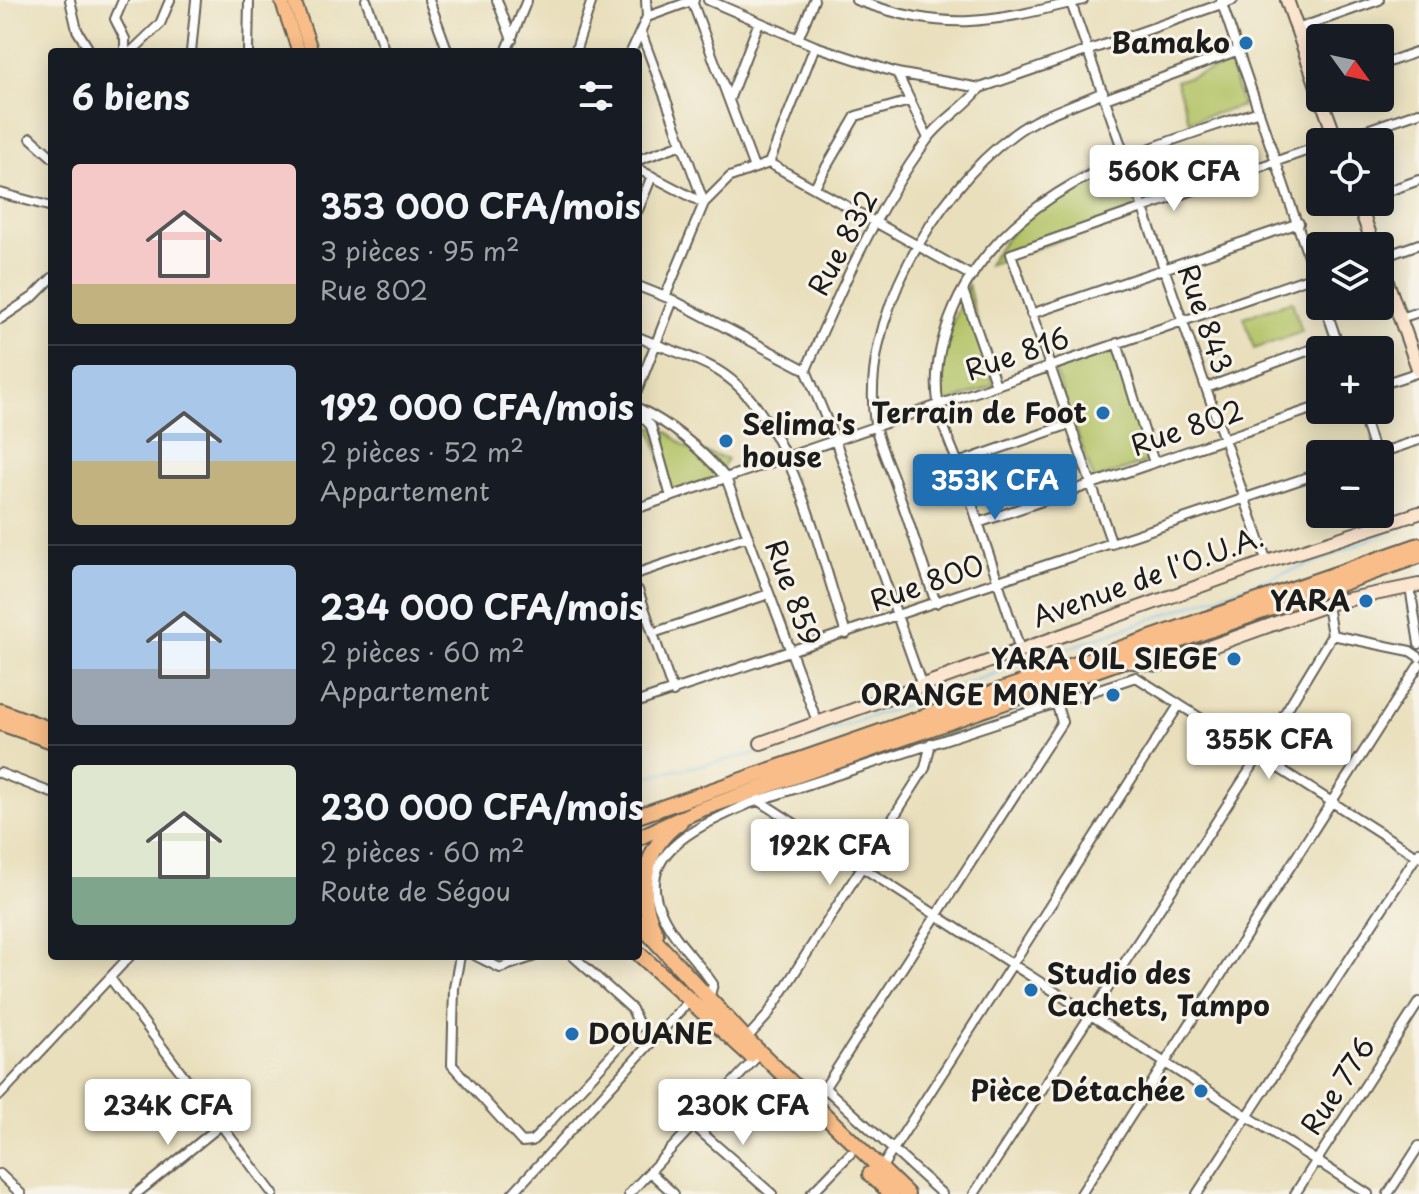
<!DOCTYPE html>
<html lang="fr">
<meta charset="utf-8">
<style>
body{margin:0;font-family:"Playpen Sans",sans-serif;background:#242831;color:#f1f3f6;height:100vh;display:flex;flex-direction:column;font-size:30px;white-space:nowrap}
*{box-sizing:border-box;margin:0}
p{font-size:26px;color:#9ea1a6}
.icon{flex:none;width:44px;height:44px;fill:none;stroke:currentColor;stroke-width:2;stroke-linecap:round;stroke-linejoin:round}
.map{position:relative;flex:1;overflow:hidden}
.side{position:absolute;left:48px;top:48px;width:594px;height:912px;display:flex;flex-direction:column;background:#171b24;border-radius:8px;box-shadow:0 4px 20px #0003}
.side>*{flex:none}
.needle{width:52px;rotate:123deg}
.buttons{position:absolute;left:1306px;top:24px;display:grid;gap:16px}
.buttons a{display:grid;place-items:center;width:88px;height:88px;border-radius:8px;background:#171b24;box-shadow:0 4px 20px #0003;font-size:40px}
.price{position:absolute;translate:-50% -68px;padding:0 18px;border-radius:8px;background:#fff;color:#222;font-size:26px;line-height:52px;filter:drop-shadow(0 2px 4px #0008)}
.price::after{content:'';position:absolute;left:50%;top:48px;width:24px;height:18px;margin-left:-12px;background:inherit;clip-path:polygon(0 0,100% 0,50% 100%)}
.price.active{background:#1f6fb2;color:#fff}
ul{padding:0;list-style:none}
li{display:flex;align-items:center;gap:24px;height:200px;padding:0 24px}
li+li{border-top:2px solid #363941}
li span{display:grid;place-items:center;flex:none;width:224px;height:160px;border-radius:8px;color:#555}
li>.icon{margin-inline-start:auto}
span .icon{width:96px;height:96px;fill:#fffc;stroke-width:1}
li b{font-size:34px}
h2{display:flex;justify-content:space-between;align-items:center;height:96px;padding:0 24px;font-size:34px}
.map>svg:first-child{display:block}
.green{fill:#b2c265;stroke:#676f40;stroke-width:2}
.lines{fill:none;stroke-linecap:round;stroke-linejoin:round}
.stream{stroke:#75c1ef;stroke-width:2}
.street-casing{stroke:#646054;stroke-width:12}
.secondary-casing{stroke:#646054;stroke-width:16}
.primary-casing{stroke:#646054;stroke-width:16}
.highway-casing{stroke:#646054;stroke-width:18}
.street{stroke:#fff;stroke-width:8}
.secondary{stroke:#fce5cf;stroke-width:12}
.primary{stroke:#f8bd88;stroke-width:12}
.highway{stroke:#f8bd88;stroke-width:14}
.poi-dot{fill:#1f6fb2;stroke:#f7f3e8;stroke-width:3}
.labels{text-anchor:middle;stroke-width:6;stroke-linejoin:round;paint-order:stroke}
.poi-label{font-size:28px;font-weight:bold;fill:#1c1c1c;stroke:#f7f3e8;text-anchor:end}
.street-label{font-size:28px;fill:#1c1c1c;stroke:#f7f3e8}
</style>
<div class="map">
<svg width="1419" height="1194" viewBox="0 0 1419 1194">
<rect width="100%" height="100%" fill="#f7f3e8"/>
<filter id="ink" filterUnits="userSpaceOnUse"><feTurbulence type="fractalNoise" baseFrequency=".0125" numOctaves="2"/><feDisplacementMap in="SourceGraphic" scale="16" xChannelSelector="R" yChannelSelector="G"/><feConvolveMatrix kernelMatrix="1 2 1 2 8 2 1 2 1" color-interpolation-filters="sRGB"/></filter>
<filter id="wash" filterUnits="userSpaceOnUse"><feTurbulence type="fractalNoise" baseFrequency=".006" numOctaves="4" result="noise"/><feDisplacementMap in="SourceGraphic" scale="32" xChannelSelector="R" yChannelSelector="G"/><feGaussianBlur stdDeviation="1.8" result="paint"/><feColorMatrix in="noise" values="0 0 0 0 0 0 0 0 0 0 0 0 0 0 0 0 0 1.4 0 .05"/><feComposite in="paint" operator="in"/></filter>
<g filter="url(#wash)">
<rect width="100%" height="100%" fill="#e9dfbc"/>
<path class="green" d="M1230 64 1242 106 1189 121 1176 81Z
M1125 157 1142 212 988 265C1017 213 1074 182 1125 157Z
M968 285 994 386 941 405C937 356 949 329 968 285Z
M1292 301 1302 332 1254 349 1244 317Z
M1115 346 1150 461 1094 480 1054 370Z
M650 426 668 432 687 448 727 459 717 480 671 493Z"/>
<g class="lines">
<path class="stream" d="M638 778 775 750 1327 558 1410 522"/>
</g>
</g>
<g filter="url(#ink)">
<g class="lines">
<defs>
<path id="street" d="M70 0 77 30 88 48
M123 0 115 19 125 39V52
M366 0 385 52
M429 0 448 52
M497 0 512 40
M708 0 815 46 897 73 980 88 1233 0
M856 0C950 34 990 22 1083 0
M1070 0 1267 562
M692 1 754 168
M1221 1 1320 291
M647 17 694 0
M1297 29 1379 0
M641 32 704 203
M798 39 814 0
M131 52 160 24 170 0
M191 52 196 0
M248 52 249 0
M506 52 527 0
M575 52 592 0
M631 52 647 17 646 0
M1380 65 1419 51
M897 73 928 138
M1105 99 1236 51
M729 100 759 22
M31 138 52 157
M1332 142 1419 112
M638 160 682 144
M769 163 972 276
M638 169 703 203
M814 188 856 116 910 101
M0 193 52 207
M1380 194 1419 180
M638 210 652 176
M1380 258 1419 244
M638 286 673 300 806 370
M963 290 996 385
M665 297 704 203 730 177 769 163 815 46
M1325 306 1340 350
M1031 314 1299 223
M1400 318 1419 312
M0 319 33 297 52 278
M638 337C663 348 693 356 717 370 791 413 820 556 846 634
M1117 343 1154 463
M1380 385 1419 372
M1206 388 1337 340
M638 389 673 300
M638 408C673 425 701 449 726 478L818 724
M1361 410 1375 454
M638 412 651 426 671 497
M1377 454 1419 440
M958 463 1070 424
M638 508 1320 274
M978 523 1320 406
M1112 544 1011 254 1320 146
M638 573 748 536
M1410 587 1419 644
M638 590 673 692
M936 603C922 563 909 522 895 482 888 463 878 443 875 424 859 322 934 193 1014 134 1039 115 1075 105 1103 92
M653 633 769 594
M1332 635 1410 651 1419 657
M1020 650C1002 592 982 535 963 477 955 453 941 427 938 402 933 366 943 330 959 297 1019 182 1147 149 1259 111
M1136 677 1418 857
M922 686 835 440 806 370C839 292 876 209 927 140 941 120 965 108 980 88
M638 702 1320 473
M0 773 52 793
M758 800 1368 1194
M460 956 454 988 452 1065 522 1142 532 1141 538 1135 639 1025 632 1009 573 956
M476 956 500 968 535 956
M110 978 273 1194
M709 999 713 984C697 960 674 940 662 914 631 851 705 824 748 804L1136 677
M746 1039 767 1016 925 768 931 743
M825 1088 942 1194
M0 1095 130 956
M814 1104 1062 722 1051 686
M693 1125 772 1194
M880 1170 1179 705
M650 1172 674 1194
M0 1174 21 1194
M136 1194 221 1125
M512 1194 690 1000
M629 1194 754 1060
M811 1194 850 1154
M974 1194 1259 756 1332 635 1327 605
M1081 1194 1419 665
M1197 1194 1419 852
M1295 1194 1419 1002
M1388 1194 1419 1146"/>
<path id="secondary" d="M1287 0 1320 95
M1321 98 1337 142
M1358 202 1374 246
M1380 262 1419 371
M1125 661 1159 665 1335 602 1419 585
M761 743 1267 562 1419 513"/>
<path id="primary" d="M281 0 299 52
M294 0 312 52"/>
<path id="highway" d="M0 711 52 730
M0 723 52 741
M638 816 1419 545
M638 838 699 810 1419 556
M638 922 746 1039 907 1194
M656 934C636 895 642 848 680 822
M638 953 750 1055
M870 1174 892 1194"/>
</defs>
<use href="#street" class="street-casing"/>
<use href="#secondary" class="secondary-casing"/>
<use href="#primary" class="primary-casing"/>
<use href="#highway" class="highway-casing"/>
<use href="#street" class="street"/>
<use href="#secondary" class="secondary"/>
<use href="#primary" class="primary"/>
<use href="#highway" class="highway"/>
</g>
</g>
<g class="poi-dot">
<circle cx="1246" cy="43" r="8"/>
<circle cx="1103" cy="413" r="8"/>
<circle cx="726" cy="441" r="8"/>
<circle cx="1366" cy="601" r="8"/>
<circle cx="1234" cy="659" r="8"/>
<circle cx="1113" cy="695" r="8"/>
<circle cx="1031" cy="990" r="8"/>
<circle cx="572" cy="1034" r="8"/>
<circle cx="1201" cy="1091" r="8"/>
</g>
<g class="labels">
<g class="poi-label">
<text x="1230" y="53">Bamako</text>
<text x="1087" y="423">Terrain de Foot</text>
<text x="742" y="435" text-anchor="start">Selima's<tspan x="742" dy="32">house</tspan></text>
<text x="1350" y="611">YARA</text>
<text x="1218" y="669">YARA OIL SIEGE</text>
<text x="1097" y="705">ORANGE MONEY</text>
<text x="1047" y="984" text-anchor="start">Studio des<tspan x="1047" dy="32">Cachets, Tampo</tspan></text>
<text x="588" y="1044" text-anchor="start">DOUANE</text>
<text x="1185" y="1101">Pièce Détachée</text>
</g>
<g class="street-label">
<text transform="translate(843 243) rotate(-62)" y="10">Rue 832</text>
<text transform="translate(1205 319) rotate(71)" y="10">Rue 843</text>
<text transform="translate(1017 354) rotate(-19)" y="10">Rue 816</text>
<text transform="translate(1187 428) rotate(-19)" y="10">Rue 802</text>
<text transform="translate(1148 577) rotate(-20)" y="10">Avenue de l'O.U.A.</text>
<text transform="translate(927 583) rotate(-19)" y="10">Rue 800</text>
<text transform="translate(793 593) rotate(70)" y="10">Rue 859</text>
<text transform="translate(1338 1086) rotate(-57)" y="10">Rue 776</text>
</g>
</g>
</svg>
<div class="buttons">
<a><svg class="needle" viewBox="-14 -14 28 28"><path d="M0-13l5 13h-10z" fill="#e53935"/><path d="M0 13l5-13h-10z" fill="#9ea1a6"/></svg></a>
<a><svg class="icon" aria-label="locate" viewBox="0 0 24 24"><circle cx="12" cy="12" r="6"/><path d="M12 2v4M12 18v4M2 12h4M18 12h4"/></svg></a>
<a><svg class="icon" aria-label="layers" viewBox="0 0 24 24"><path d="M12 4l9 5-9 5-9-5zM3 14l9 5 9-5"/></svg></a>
<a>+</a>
<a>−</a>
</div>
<b class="price" style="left:1174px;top:213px">560K CFA</b>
<b class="price active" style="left:995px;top:522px">353K CFA</b>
<b class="price" style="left:1269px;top:781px">355K CFA</b>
<b class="price" style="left:830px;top:887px">192K CFA</b>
<b class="price" style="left:168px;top:1147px">234K CFA</b>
<b class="price" style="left:743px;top:1147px">230K CFA</b>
<section class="side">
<h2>6 biens<svg class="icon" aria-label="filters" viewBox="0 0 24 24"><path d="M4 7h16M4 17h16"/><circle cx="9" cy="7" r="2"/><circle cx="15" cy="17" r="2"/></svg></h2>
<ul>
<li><span style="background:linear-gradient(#f6c9c9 75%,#c2b280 0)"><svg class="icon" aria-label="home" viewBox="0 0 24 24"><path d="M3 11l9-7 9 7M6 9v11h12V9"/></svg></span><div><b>353 000 CFA/mois</b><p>3 pièces · 95 m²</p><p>Rue 802</p></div></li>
<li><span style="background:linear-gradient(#a9c7e8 60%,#c2b280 0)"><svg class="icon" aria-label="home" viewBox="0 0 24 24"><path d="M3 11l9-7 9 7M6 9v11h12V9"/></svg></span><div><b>192 000 CFA/mois</b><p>2 pièces · 52 m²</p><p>Appartement</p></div></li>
<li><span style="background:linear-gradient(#a9c7e8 65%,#9aa5b1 0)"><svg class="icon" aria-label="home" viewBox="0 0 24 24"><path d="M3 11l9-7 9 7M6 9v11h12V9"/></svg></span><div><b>234 000 CFA/mois</b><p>2 pièces · 60 m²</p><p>Appartement</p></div></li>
<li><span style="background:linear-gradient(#dfe7d0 70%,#7fa58c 0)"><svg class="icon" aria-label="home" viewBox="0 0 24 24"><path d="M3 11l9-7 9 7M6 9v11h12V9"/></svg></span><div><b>230 000 CFA/mois</b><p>2 pièces · 60 m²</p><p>Route de Ségou</p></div></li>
</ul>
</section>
</div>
